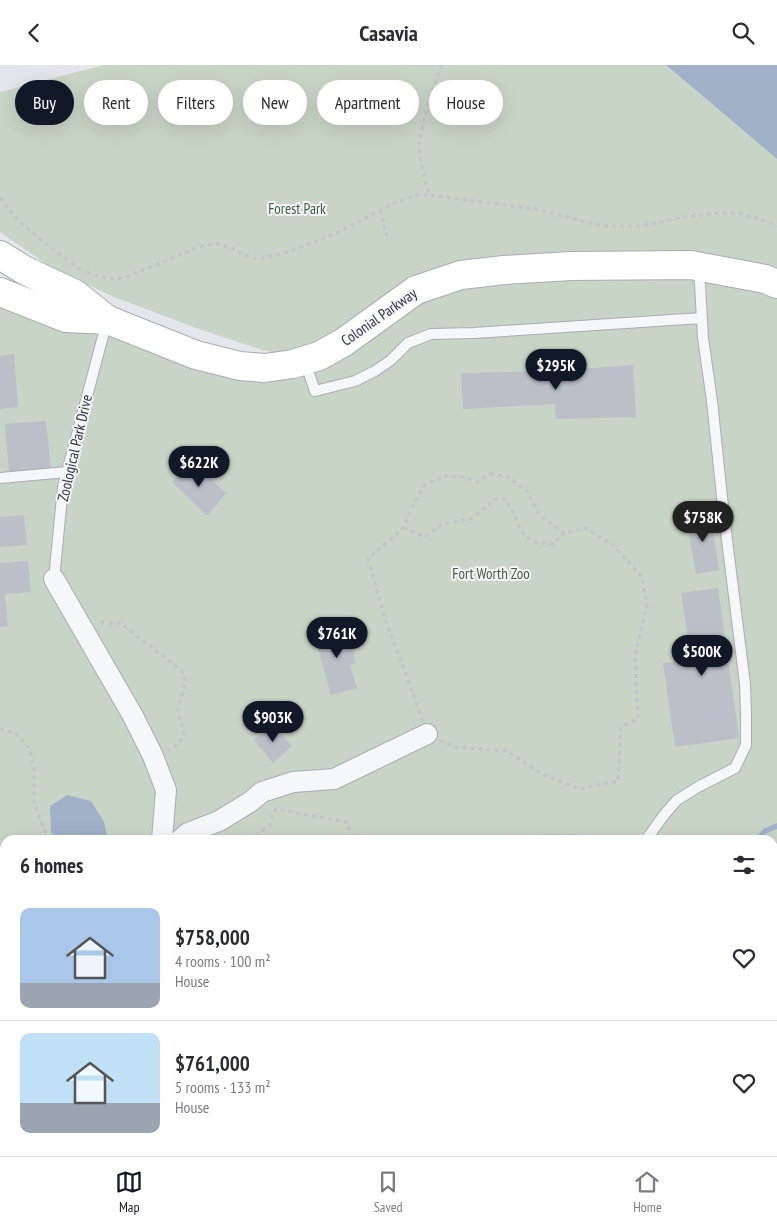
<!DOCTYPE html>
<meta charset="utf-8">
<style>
body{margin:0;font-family:"PT Sans Narrow",sans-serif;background:#f7f7f7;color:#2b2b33;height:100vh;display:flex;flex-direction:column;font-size:19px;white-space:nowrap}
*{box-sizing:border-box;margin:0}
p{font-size:16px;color:#7c7c81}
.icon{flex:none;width:28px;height:28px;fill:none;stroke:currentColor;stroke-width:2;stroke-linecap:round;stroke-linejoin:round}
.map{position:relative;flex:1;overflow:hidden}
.side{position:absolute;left:0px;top:770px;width:778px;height:321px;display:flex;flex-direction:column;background:#fff;border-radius:15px 15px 0 0;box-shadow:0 5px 20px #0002}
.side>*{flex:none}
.hud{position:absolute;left:15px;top:15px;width:500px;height:45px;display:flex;gap:10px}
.price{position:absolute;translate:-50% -42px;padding:0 11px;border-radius:18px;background:#111827;color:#fff;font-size:16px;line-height:32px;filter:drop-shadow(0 1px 2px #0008)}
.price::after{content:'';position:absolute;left:50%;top:30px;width:15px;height:11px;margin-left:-8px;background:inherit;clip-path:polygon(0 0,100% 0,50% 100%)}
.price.active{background:#222;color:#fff}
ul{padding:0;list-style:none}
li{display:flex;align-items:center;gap:15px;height:125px;padding:0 20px}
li+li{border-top:1px solid #e1e1e2}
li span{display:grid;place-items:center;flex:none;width:140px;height:100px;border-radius:10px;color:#555}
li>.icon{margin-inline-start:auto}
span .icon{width:60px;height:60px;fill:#fffc;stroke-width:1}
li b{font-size:21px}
h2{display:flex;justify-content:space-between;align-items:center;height:60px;padding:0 20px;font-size:21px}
.chip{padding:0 18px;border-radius:22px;background:#fff;box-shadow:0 5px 20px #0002;font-size:18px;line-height:45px}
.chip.active{background:#111827;color:#fff}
header{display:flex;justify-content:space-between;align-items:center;height:65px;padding:0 20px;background:#fff;font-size:22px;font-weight:700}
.tab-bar{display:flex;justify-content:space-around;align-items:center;height:70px;border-top:1px solid #e1e1e2;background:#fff;font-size:14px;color:#7c7c81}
.tab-bar a{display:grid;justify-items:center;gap:2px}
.tab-bar .active{color:#111827}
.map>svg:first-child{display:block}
.green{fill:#c8d4c5}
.water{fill:#a1b1c8}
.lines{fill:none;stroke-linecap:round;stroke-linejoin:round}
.stream{stroke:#a1b1c8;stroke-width:5.5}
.building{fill:#bbbfc7}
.lane-casing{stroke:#a9acb5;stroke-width:12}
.street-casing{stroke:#a9acb5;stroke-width:22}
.secondary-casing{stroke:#a9acb5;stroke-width:30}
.path{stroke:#c1c4c9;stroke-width:3;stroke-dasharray:4 4;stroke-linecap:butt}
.lane{stroke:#f6f7f9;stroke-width:10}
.street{stroke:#f6f7f9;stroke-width:20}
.secondary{stroke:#fff;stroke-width:28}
.labels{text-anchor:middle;stroke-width:4;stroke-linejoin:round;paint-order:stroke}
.park-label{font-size:15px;fill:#3e5d3a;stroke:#f3f5f8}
.street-label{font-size:15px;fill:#2c3242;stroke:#f3f5f8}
</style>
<header><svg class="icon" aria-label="back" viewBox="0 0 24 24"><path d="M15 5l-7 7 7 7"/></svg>Casavia<svg class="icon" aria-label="search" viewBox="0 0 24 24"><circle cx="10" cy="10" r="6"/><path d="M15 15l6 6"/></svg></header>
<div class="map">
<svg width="777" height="1091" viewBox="0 0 777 1091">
<rect width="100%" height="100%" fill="#e4e6eb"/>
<path class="green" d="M104 0H666L777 94V1013L773 1015 772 775H5V1086H682L679 1091H0V241L55 260 125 276 327 298 262 285 199 264 114 232 52 203 0 167V27Z"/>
<path class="water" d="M666 0H777V94Z
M67 730 91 736 104 757 108 775H62L51 768 50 741Z"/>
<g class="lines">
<path class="stream" d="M757 775 765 766 777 761
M394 1091 395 1086"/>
</g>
<path class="building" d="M14 289 18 342 0 344V291Z
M633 300 636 352 556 354 555 339 463 344 461 308 553 306Z
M46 356 51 404 9 407 5 359Z
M192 396 226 428 207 451 172 417Z
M710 448 719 505 696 509 686 452Z
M24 450 27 480 0 482V452Z
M28 496 31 527 5 529 8 561 0 562V498Z
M718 523 739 673 675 682 663 598 691 595 681 528Z
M345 560 356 598 350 600 357 623 331 630 314 569Z
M273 659 292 681 273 698 254 675Z
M578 769 579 775H466V771Z
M5 864V900L0 902V866Z
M455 1086H536V1091H455Z"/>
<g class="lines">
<defs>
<path id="lane" d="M305 297 315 326 355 316 375 306 391 295 408 278 431 269 474 268 702 253
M0 413 67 407
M54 514 63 422 107 256
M646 775 664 750 677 735 698 722 735 703 746 680V649L745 619 724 451 712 336 703 273 699 202
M772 1027 777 1025
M649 1091 653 1086"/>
<path id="street" d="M54 514 133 651 153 691 166 725 162 775
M180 775 188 768 219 756 250 737 262 727 293 717 334 714 427 669
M116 1091 117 1086"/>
<path id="secondary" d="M0 190 24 205 75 229 108 255 196 290 240 301 265 303 293 299 319 291 344 277 416 225 461 210 504 205 571 201 691 200 765 214 777 219
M0 227 66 253 108 255"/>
</defs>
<use href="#lane" class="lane-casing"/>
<use href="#street" class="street-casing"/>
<use href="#secondary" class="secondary-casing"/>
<path class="path" d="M442 0C434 20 427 40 423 60 422 65 420 71 419 76 418 90 425 117 430 130L536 144 578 155 604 161H642L680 153 715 148H739L774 159 777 161
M0 133C21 163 52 183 81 205
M380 145 387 171
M87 207C102 212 111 216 126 212L204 180 218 179 232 183 244 190 252 193 259 194 291 186 337 168 392 139 417 130H430
M490 409 508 412 527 426 539 450 564 468 586 463 614 481 642 512 647 541 635 590 638 654 621 662 618 716 580 724 544 710 507 686 455 682 427 669 411 623 385 554 368 494 404 462 414 438 425 420 443 411 464 412 477 417Z
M404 462 424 472 443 459 473 453 494 434H505L513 446 521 466 533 477 553 479 564 468
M101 556 107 558H120L181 605C191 620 180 628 178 643 176 653 186 661 183 671 181 678 175 681 169 685
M0 664 15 668 30 684 34 704V736L44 765 53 775
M249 775 270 760 272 749 276 744 346 757 354 775
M355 1086 356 1091
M386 1086 392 1091"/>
<use href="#lane" class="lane"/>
<use href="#street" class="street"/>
<use href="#secondary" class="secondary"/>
</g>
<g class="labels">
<g class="park-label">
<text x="297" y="149">Forest Park</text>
<text x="491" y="514">Fort Worth Zoo</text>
</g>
<g class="street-label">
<text transform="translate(379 252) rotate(-35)" y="5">Colonial Parkway</text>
<text transform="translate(75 383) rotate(-77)" y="5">Zoological Park Drive</text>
</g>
</g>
</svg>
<b class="price" style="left:556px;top:326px">$295K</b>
<b class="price" style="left:199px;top:423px">$622K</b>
<b class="price active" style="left:703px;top:478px">$758K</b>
<b class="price" style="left:337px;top:594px">$761K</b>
<b class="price" style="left:702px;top:612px">$500K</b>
<b class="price" style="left:273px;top:678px">$903K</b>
<div class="hud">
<a class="chip active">Buy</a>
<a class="chip">Rent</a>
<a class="chip">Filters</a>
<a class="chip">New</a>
<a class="chip">Apartment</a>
<a class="chip">House</a>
</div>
<section class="side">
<h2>6 homes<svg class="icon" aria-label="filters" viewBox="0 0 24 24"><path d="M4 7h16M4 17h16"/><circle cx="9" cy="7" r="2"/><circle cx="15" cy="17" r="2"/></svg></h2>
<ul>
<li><span style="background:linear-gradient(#a9c7e8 75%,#9aa5b1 0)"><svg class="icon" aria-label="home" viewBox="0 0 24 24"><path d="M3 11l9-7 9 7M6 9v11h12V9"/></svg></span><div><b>$758,000</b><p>4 rooms · 100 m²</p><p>House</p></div><svg class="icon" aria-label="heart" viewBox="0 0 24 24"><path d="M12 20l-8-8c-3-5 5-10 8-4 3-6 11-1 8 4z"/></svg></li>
<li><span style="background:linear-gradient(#bfe0f5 70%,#9aa5b1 0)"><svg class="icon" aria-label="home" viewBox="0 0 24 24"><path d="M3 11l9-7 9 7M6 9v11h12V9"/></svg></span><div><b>$761,000</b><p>5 rooms · 133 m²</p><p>House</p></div><svg class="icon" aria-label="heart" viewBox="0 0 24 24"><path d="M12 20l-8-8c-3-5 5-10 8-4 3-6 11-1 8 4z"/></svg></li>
</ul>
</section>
</div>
<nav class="tab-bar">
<a class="active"><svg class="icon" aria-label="map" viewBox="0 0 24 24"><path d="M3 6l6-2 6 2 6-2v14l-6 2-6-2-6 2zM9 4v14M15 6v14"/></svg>Map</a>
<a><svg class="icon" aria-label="saved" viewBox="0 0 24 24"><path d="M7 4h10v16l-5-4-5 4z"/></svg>Saved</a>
<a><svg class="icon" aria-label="home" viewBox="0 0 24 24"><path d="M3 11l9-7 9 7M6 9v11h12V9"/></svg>Home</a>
</nav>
